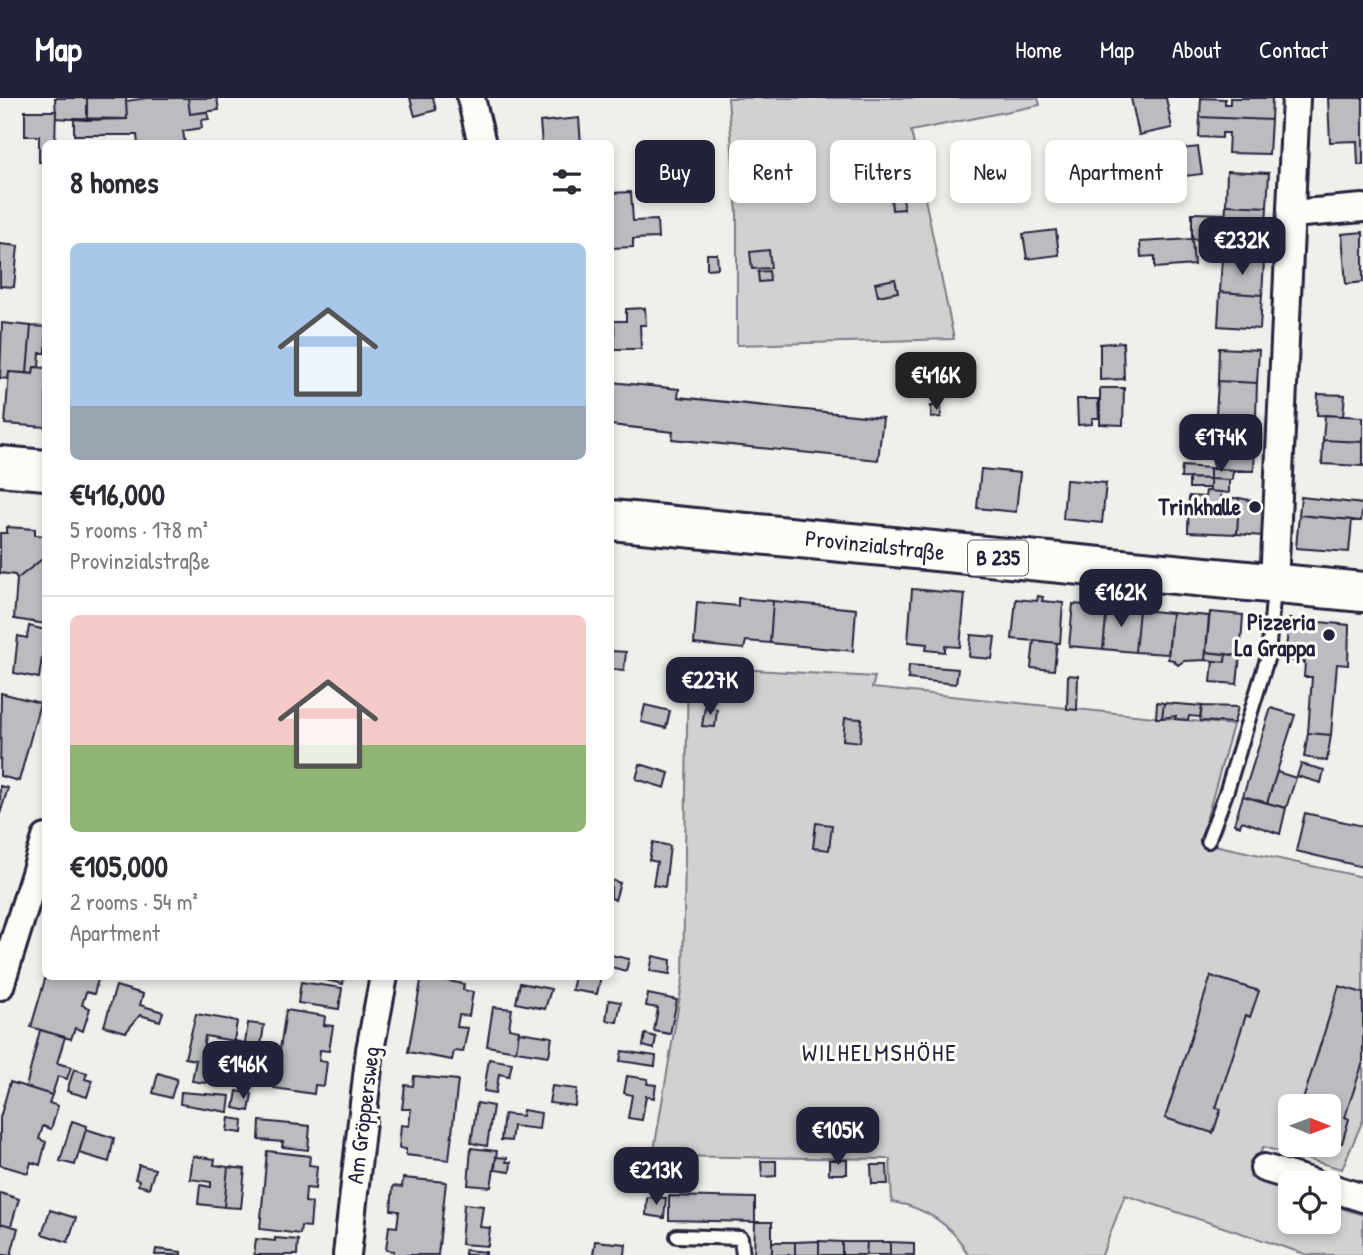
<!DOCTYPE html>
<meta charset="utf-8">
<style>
body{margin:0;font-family:"Patrick Hand",sans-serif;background:#f2f2f3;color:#2b2b33;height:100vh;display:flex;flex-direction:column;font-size:26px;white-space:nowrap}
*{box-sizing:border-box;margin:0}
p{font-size:23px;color:#7c7c81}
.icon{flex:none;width:38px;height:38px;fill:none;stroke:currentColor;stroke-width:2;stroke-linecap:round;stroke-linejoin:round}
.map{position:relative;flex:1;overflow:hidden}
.drawer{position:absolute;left:42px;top:42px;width:572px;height:840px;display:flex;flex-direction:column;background:#fff;border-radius:10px;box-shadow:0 4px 10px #0003}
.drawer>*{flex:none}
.hud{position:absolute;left:635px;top:42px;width:621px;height:63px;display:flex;gap:14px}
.needle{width:46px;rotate:91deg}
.tools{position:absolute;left:1278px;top:996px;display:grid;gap:14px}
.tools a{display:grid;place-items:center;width:63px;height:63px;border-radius:10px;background:#fff;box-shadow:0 4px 10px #0003;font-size:35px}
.price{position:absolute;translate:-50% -60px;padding:0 16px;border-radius:14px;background:#22223b;color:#fff;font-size:23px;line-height:46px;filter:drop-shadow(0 2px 4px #0008)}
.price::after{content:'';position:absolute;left:50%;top:42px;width:21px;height:16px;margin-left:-10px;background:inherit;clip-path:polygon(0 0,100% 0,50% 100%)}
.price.active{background:#222;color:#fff}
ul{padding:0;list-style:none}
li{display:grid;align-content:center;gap:14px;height:371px;padding:0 28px}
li+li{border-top:2px solid #e1e1e2}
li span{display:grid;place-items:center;height:217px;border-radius:10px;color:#555}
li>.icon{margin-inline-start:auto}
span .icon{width:126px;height:126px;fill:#fffc;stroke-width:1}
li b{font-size:30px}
h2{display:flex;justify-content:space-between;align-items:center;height:84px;padding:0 28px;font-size:30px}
.chip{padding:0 24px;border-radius:10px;background:#fff;box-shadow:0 4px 10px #0003;font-size:24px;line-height:63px}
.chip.active{background:#22223b;color:#fff}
header{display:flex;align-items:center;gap:42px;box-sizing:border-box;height:98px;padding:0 35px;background:#22223b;color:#fff}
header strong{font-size:33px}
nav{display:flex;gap:38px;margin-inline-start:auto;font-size:24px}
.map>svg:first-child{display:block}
.green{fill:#d2d1d1;stroke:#7a7a86;stroke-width:2;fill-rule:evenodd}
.building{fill:#bcbcc0;stroke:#22223b;stroke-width:2}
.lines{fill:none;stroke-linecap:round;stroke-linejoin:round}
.lane-casing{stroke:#22223b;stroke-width:18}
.street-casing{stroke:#22223b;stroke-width:32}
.primary-casing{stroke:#22223b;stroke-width:44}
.lane{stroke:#fdfcf7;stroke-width:12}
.street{stroke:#fdfcf7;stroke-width:26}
.primary{stroke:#fdfcf7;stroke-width:38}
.poi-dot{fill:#22223b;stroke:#fdfcf7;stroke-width:2.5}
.labels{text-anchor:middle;stroke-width:6;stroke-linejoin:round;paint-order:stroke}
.shield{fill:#fdfcf7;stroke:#646373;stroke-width:2}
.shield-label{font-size:21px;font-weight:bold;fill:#22223b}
.poi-label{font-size:23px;font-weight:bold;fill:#22223b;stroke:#fdfcf7;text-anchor:end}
.street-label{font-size:23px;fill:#22223b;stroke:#fdfcf7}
.neighbourhood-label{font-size:24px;letter-spacing:2px;fill:#22223b;stroke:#fdfcf7}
</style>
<header>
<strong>Map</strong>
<nav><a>Home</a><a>Map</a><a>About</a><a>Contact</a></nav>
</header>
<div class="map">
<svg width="1363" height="1157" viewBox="0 0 1363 1157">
<rect width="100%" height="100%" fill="#f0efec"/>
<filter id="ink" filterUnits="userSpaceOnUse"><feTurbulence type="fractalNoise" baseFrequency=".0143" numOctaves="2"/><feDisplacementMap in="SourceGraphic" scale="14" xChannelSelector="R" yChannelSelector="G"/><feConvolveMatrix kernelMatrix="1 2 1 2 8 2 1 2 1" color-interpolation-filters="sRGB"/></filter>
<g filter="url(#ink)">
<path class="green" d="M728 0H1038L1040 7 911 33 954 241 737 247V115Z
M688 568 875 579 872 590 1233 627 1201 740 1214 747 1363 779V1022L1342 1071 1263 1049 1250 1079 1290 1093V1124H1328V1106L1363 1117V1157H1308L1125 1097 1102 1157H968C954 1127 924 1109 892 1104L890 1061 653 1058 683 880ZM1290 1008H1328V1046H1290Z"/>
<path class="building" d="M55 0H87V22L56 20Z
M87 0H126L127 21 87 22Z
M147 0H188L190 16 207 14 209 21 201 22 202 30 183 33 185 46H138L137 37H74V20L127 21 126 3Z
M188 0H217L219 12 190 16Z
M410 0H433L436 12 415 18Z
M1131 0H1166L1172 30 1139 37Z
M1201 0 1225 1V6H1230V0H1272L1271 22 1200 19Z
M1328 0H1363V67H1358L1357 43 1330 44Z
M25 13H56L55 46H46V65L39 64V38H25Z
M1200 19 1271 22 1269 56 1228 55 1229 35H1222V40L1199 39Z
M579 20 581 46H542L540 24Z
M1198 49 1202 76 1160 81 1157 54Z
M1227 73 1269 75 1267 109 1226 107Z
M631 94 633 123 657 122 658 140 633 141V149L611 150V95Z
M903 97 904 111 892 112 891 99Z
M1226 107 1267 109 1265 144 1224 142Z
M1192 115 1225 116 1224 142 1192 141Z
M1056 132 1059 157 1027 161 1023 136Z
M1363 134V184L1346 186 1342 136Z
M1192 141 1194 167 1155 170V158L1141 159 1140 144Z
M0 146 18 148 14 189 0 188Z
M769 152 771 170 752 171 750 154Z
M707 156H717L718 170 707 171Z
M1222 161 1264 163 1262 197 1220 194Z
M769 173 770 183 759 184 758 174Z
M895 181 898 194 878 198 875 185Z
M1220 194 1262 197 1260 231 1218 228Z
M645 210 646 227H640L641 251H615L614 223H626V211Z
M2 225 31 228 27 275 9 274 8 281 0 280Z
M31 228 46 229V255H40L39 269H34L33 276 27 275Z
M1123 244 1124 281 1100 282V246Z
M1219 250 1259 252 1257 285 1218 283Z
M34 269 46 270V329L5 326 9 274 33 276Z
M1218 283 1257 285 1256 318 1216 317Z
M611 284 679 291 678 299 883 320 878 362 672 341 673 334 611 327Z
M1100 290H1124L1123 327 1100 326Z
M1318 296 1345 297 1343 318 1317 317Z
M1077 301H1098L1099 320H1092V326L1078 327Z
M931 308H941V319L931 320Z
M1325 317 1363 319V344L1323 342Z
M1214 336 1255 338 1254 373 1213 371Z
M1323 342 1363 344V368L1322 366Z
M1182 368 1210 370V381L1181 380Z
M1210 370 1233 372 1232 382 1210 381Z
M981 371 1020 375 1016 414 977 410Z
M1189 380 1210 381V390H1189Z
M1210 381 1229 382V395L1210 393Z
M1066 382 1106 385 1102 425 1063 421Z
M1206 393 1221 394V400H1239L1237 436 1188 434 1189 398 1205 399Z
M1301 399 1363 406 1361 423 1299 417Z
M1239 400 1265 405 1263 438 1237 436Z
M1299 417 1352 422 1349 454 1296 450Z
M7 429 35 431V437L46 438V458L17 481 15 477 0 475V435H7Z
M46 458V526L14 521 17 481Z
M912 491 965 496 960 549 945 548V554L926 552 927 546 908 544Z
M1038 498 1043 499 1042 503 1063 505 1060 545 1012 541 1016 501 1037 503Z
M738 500 773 503 770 545 746 543 744 551 694 546 697 504 738 508Z
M773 503 856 511 853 553 770 545Z
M1073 506 1107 509 1103 551 1069 548Z
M1107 509 1139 512 1135 554 1103 551Z
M1139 512 1172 515 1168 556 1135 554Z
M1210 514 1243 517 1240 558 1206 554Z
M1172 515 1209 518 1205 562 1184 563 1178 567 1173 562 1168 561Z
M1289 521 1349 527 1348 567 1337 566 1331 637 1308 635 1312 579H1304L1305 564 1285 562Z
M29 528 46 532 39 580 14 575 18 538 27 540Z
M971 537 995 539 992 561 969 559Z
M1034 542 1057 545 1054 572 1031 570Z
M611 553 626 554 624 572 611 571Z
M1206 554 1226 556 1225 564 1205 562Z
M1226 556 1240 558 1237 586 1211 584 1213 563 1225 564Z
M909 567 958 571 956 586 908 581Z
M1068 577 1078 578 1077 612 1067 611Z
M1 595 40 605 19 683 0 678Z
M1157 604 1164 605 1162 620H1156Z
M1164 605 1202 608 1200 619 1189 618 1188 622 1175 621 1176 618 1162 620Z
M645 607 670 613 666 630 641 624Z
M1202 608 1238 609 1234 625 1200 623Z
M705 609 717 611 715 629 702 628Z
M1271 610 1295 617 1267 705 1243 698Z
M845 620 862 621 860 644 843 642Z
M1308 635 1331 637 1327 663 1304 659Z
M640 666 669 675 665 690 636 681Z
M1301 666 1324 672 1321 685 1297 678Z
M1277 674 1296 680 1286 710 1267 705Z
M0 688 8 690 0 716Z
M1243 698 1286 710 1280 736 1242 723 1240 728 1234 726Z
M1305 715 1363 728V769L1296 753Z
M816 725 832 727 829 752 813 750Z
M653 744 670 748 665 789 653 787 657 764 649 762Z
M611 782 620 785 615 802 611 800Z
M611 857 629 861 626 873 611 869Z
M653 858 671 862 670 876 650 873Z
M46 878H99L94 896 86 894 82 907 90 910 83 933 75 930 71 941 31 929Z
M308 878H344L343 886Z
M422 878 464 886 463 892 473 894 469 918 459 917 457 929 468 930 463 954 454 953 452 962 408 954Z
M575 878H601L597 896 572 892Z
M1211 878 1259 893 1250 919 1246 917 1216 1010 1221 1011 1213 1035 1165 1020Z
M301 884 342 890 339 911 298 905Z
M520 885 551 891 545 911 516 905Z
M116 888 143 896 140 907 163 914 160 923 140 917 126 934 104 928Z
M1339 888 1363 895V964L1345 1019 1349 1021 1342 1045 1328 1041V1008H1301Z
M648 896 677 902 670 936 654 933 658 910 646 908Z
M609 902 621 904 617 924 606 922Z
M493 909 512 911 509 930 519 932 516 953 487 948Z
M286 912 325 918 324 927 333 928 329 953 320 952 319 963 327 964 324 988 315 987 314 996 274 990Z
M196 916 237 923 234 943 205 938 203 954 211 955 206 985 192 983 196 962 185 960Z
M248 925 264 927 258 968 231 960 234 943 245 945Z
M40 932 65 939 57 965 71 969 67 981 58 978 52 997 26 989Z
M519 934 552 939 549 958 516 953Z
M645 936 656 939 654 951 643 948Z
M622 953 656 958 655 968 620 963Z
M489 961 512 965 509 978 499 976 496 995 484 993Z
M74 971 87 975 85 981 92 983 87 999 67 993Z
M158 975 177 981 171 1000 153 995Z
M414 978 458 982 449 1062 406 1057V1051L399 1050 401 1027 409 1028 411 1011H402L405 987 413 988Z
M627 978 648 981 647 986 656 987 654 1000 646 998 642 1022 628 1020 632 997 624 995Z
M10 984 52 997 49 1005 58 1008 51 1031 43 1028 39 1041 46 1044 40 1067 31 1064 28 1075 0 1067V1020Z
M552 988 577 991 575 1008 549 1005Z
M237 993 252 996 249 1013 234 1010Z
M181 994 230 998 228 1014 180 1006Z
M477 1005 493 1008 487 1048 471 1045Z
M523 1012 541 1015 539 1031 513 1028 511 1043 501 1042 504 1016 522 1018Z
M229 1020 243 1022 242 1035 227 1033Z
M72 1023 87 1028 75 1067 60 1063Z
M260 1023 310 1028 308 1052 282 1049 283 1044 259 1042Z
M86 1031 114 1040 109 1064 79 1055Z
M471 1050 497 1053 491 1089 468 1087Z
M267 1053 310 1058 309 1067 317 1068 315 1091 306 1090 305 1104 312 1105 310 1129 301 1128 300 1136 260 1131Z
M623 1053 642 1055 640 1071 621 1068Z
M193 1058 215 1061 214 1067 228 1069 224 1109 198 1106 200 1087 211 1089V1084L190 1081Z
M496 1059 507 1060 506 1064H511L510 1074 495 1072Z
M829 1062H847V1076H829Z
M761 1063H776V1078L762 1079Z
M139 1067 155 1071 149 1090 138 1087 139 1082 135 1081Z
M871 1067H887L888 1086H872Z
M228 1069 245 1071 241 1110 224 1109Z
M403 1080 446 1084 438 1157H394V1153L386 1152 389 1128 397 1129 399 1113 391 1112 393 1088 402 1089Z
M0 1095 19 1101 11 1128 0 1125Z
M669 1098 755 1100V1124L669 1122Z
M647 1099 666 1100 664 1120 646 1117Z
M464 1106 483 1108 480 1129 490 1130 488 1148 461 1146Z
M50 1112 76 1120 68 1144 42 1136Z
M755 1124H772V1156H754Z
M0 1125 18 1130 11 1157H0Z
M275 1140 298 1142 297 1157H254L256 1141 275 1143Z
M595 1143 626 1146 625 1157H593Z
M819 1143 842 1144V1157H819Z
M819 1143V1157H795V1144Z
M772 1144H795V1157H772Z
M842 1144H867L866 1157H842Z
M867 1144H890V1157H866Z
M890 1144 914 1145V1157H890Z
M156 1151 181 1154V1157H155Z
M465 1152 486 1154V1157H465Z"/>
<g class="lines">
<defs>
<path id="lane" d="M1208 743 1227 692 1268 558 1274 490
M677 1138 741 1140 743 1157"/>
<path id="street" d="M471 0 482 46
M1291 116 1363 110
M1274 486 1296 0
M0 888 46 740
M1264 1070 1314 1085
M1328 1089 1363 1100
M347 1157 370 952 384 878"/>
<path id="primary" d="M0 368 46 372
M611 422 1363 494"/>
</defs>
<use href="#lane" class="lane-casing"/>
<use href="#street" class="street-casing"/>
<use href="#primary" class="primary-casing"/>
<use href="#lane" class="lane"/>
<use href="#street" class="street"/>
<use href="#primary" class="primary"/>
</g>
</g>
<g class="poi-dot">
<circle cx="1255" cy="409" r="7"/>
<circle cx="1329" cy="537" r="7"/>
</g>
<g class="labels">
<rect class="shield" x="968" y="442.5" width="60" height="35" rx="5"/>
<g class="shield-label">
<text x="998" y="467">B 235</text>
</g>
<g class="poi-label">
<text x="1241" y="417">Trinkhalle</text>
<text x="1315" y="532">Pizzeria<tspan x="1315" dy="26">La Grappa</tspan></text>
</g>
<g class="street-label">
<text transform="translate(875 447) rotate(6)" y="8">Provinzialstraße</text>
<text transform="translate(363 1017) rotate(-83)" y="8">Am Gröppersweg</text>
</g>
<g class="neighbourhood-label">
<text x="880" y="963">WILHELMSHÖHE</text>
</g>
</g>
</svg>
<div class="tools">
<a><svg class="needle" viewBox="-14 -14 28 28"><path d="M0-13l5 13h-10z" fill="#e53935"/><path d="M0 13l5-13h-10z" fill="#7c7c81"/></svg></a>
<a><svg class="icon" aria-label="locate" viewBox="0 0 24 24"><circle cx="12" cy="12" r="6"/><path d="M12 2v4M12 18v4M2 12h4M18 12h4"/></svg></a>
</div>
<b class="price" style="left:1242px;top:179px">€232K</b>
<b class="price active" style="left:936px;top:314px">€416K</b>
<b class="price" style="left:1221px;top:376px">€174K</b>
<b class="price" style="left:1121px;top:531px">€162K</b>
<b class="price" style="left:710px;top:619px">€227K</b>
<b class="price" style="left:243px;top:1003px">€146K</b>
<b class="price" style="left:838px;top:1069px">€105K</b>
<b class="price" style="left:656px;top:1109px">€213K</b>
<div class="hud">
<a class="chip active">Buy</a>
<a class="chip">Rent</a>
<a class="chip">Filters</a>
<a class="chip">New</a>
<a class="chip">Apartment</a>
</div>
<section class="drawer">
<h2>8 homes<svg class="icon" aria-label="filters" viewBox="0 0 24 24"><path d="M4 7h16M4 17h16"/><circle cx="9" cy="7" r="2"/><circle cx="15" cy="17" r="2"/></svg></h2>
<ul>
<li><span style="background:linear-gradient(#a9c7e8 75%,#9aa5b1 0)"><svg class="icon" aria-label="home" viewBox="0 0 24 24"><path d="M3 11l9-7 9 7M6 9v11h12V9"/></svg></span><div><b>€416,000</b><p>5 rooms · 178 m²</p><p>Provinzialstraße</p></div></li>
<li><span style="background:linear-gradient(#f6c9c9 60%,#8fb573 0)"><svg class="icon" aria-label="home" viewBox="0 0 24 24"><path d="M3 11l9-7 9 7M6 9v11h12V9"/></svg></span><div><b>€105,000</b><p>2 rooms · 54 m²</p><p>Apartment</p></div></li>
</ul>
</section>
</div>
